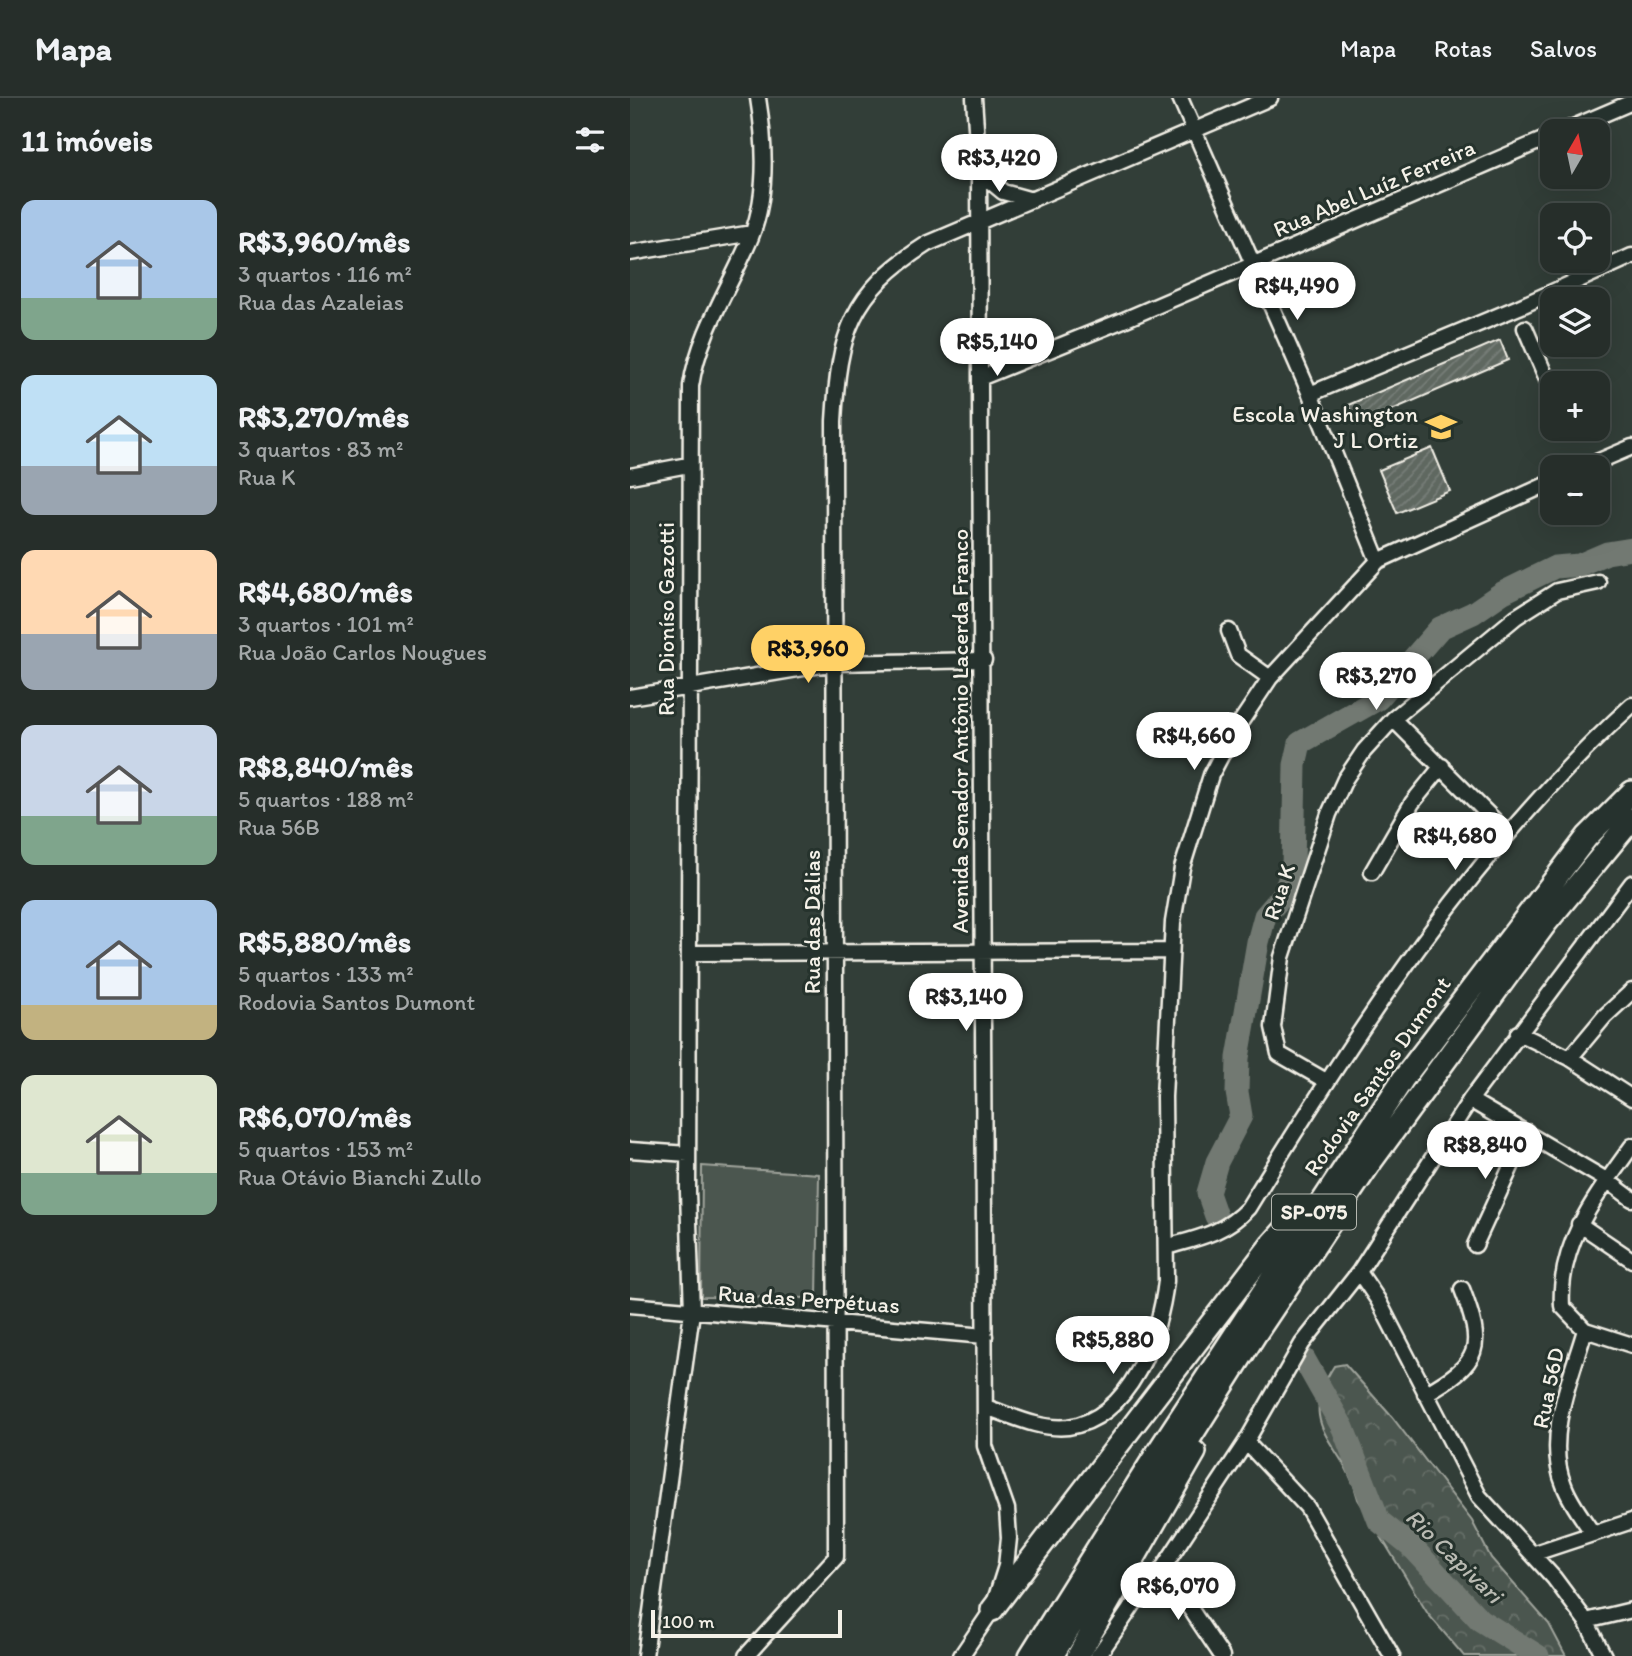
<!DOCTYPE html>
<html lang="pt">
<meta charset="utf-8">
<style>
body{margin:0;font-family:Itim,sans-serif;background:#323a36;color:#f1f3f6;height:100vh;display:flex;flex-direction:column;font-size:26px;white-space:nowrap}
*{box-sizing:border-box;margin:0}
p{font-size:23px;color:#a4a8a8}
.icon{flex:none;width:38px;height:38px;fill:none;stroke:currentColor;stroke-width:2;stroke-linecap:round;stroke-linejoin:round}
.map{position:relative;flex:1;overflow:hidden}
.details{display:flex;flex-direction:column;background:#262e2a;width:630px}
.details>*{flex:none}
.needle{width:46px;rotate:9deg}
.buttons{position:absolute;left:910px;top:21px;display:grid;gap:14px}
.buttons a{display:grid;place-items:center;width:70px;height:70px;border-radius:14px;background:#262e2a;box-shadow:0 7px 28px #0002,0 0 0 2px #424a47;font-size:35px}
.scale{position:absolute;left:21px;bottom:18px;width:191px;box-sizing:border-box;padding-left:7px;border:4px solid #f4f1e8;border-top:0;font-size:19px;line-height:24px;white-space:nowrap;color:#f4f1e8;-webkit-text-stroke:5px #26332d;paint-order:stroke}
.price{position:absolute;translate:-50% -60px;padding:0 16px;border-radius:24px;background:#fff;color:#222;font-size:23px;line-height:46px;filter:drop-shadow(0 2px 4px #0008)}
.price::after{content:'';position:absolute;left:50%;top:42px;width:21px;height:16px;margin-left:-10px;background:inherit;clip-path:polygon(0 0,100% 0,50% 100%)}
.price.current{background:#ffd166;color:#111}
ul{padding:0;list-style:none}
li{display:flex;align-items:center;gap:21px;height:175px;padding:0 21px}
li span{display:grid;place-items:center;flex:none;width:196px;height:140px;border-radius:14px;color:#555}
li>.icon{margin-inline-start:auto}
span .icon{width:84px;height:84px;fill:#fffc;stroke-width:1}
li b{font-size:30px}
h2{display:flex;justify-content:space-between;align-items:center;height:84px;padding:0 21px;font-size:30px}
header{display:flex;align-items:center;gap:42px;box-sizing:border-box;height:98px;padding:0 35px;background:#262e2a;border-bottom:2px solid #424a47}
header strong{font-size:33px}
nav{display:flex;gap:38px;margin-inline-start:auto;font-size:24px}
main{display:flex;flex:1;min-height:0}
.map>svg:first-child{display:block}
.forest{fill:url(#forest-crowns);stroke:#a0a49c;stroke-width:2}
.park{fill:#4c564f;stroke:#a0a49c;stroke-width:2}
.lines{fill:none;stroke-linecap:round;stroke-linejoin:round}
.river{stroke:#727972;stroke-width:23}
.building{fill:url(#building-hatch);stroke:#f4f1e8;stroke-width:2}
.minor-casing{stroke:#f4f1e8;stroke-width:19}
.highway-casing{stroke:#f4f1e8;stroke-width:26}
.minor{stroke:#26332d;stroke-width:14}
.highway{stroke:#26332d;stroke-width:21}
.labels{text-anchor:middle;stroke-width:6;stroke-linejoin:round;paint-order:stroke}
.shield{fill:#26332d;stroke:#b6b8b0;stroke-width:2}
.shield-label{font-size:21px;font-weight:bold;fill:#f4f1e8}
.street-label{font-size:23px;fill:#f4f1e8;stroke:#26332d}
.poi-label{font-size:23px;fill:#f4f1e8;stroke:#26332d;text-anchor:end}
.water-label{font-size:24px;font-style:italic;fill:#babbb3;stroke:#26332d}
</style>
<header>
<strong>Mapa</strong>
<nav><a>Mapa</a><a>Rotas</a><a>Salvos</a></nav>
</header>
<main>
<section class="details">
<h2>11 imóveis<svg class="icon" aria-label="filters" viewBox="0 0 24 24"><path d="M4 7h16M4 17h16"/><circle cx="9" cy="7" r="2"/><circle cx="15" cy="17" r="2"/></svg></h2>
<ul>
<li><span style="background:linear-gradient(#a9c7e8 70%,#7fa58c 0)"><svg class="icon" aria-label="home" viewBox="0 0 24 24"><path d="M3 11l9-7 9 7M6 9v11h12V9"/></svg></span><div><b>R$3,960/mês</b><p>3 quartos · 116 m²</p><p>Rua das Azaleias</p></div></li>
<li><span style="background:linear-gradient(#bfe0f5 65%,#9aa5b1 0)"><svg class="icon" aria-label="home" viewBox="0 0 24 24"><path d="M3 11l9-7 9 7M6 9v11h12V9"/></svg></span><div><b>R$3,270/mês</b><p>3 quartos · 83 m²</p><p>Rua K</p></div></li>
<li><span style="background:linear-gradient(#ffd9b3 60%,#9aa5b1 0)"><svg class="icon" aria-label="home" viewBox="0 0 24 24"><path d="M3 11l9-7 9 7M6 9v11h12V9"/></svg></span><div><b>R$4,680/mês</b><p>3 quartos · 101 m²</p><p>Rua João Carlos Nougues</p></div></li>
<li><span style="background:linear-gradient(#c9d6e8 65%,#7fa58c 0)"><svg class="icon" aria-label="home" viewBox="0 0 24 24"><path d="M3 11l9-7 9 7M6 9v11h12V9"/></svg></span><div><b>R$8,840/mês</b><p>5 quartos · 188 m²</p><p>Rua 56B</p></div></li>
<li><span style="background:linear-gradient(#a9c7e8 75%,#c2b280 0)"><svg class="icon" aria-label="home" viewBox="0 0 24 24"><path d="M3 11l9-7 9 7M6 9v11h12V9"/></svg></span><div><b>R$5,880/mês</b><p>5 quartos · 133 m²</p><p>Rodovia Santos Dumont</p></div></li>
<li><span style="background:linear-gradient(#dfe7d0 70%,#7fa58c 0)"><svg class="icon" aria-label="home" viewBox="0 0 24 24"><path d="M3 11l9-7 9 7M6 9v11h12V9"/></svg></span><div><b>R$6,070/mês</b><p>5 quartos · 153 m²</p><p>Rua Otávio Bianchi Zullo</p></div></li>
</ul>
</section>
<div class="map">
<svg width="1002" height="1558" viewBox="0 0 1002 1558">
<defs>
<pattern id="forest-crowns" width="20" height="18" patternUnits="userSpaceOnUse" patternTransform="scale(1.75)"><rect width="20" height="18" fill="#4c564f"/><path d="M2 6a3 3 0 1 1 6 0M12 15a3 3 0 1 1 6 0" fill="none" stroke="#666f68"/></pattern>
<pattern id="building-hatch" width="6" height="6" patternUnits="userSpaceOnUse" patternTransform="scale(1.75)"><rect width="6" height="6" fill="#5f6861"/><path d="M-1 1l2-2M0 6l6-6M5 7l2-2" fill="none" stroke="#777e78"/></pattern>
</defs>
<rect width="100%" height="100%" fill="#323e38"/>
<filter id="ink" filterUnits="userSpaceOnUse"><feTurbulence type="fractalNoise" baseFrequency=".0143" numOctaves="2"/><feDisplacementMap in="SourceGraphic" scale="14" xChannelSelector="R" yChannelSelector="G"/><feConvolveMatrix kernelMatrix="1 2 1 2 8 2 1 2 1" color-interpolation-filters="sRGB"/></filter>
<g filter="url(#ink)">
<path class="forest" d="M715 1266 762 1319 842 1423 861 1460 919 1526 936 1558H834L798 1516 728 1401C715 1344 663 1332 704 1268Z"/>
<path class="park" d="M72 1068 189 1076 187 1200 71 1199Z"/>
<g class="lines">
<path class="river" d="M586 1118 578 1095 587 1064 611 1018 607 994 608 960 628 844 635 818 654 796 663 770 665 667 670 645 748 601 810 530 843 515 872 495 925 469 949 467 977 455 1002 451
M674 1261 713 1330 749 1423 784 1451 850 1522 908 1558"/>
</g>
<path class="building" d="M870 242 878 262 727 327 718 307Z
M802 350 820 393 767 415 749 372Z"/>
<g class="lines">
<defs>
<path id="minor" d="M550 0 680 296 748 463
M934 33 1002 4
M349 74 373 94 402 102
M0 155 122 135
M895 230 922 293
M350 280 496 221 922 38
M680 296 889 209 1002 158
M955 369 1002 349
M0 378 58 367
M599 533 608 557 640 580
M0 599 204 565 354 562
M763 621 878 736
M742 774 782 705 812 668
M60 855 540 853
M888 935 940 960 1002 1000
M940 960 975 918 1002 893
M696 983 649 956 643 929 652 859 699 716 715 681 734 653 763 621 886 519 927 493 968 484
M840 1002 978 1083 1002 1101
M1002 1048C967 1097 928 1145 932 1208L955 1232 1002 1247
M0 1052 58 1056
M949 1126 1002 1162
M845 1147 897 1034
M536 1149C568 1140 595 1135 618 1110 728 930 845 750 1002 607
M729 1174 748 1202 849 1398 924 1480 956 1523 974 1558
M0 1207 355 1238
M955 1232C942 1277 914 1340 934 1387 940 1404 952 1419 962 1434
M795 1296C851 1264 855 1251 832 1191
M356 1309C382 1318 410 1332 438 1329 501 1320 530 1237 536 1183L534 999 543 824 552 770 581 677 602 637 640 580 748 463 922 384
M616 1344 677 1409 762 1558
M902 1456 1002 1423
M533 1470 592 1558
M956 1523 1002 1512
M15 1558 62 1214 58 1094 61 288C69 234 101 188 121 139 138 97 135 43 128 0
M116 1558 206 1459 204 323C209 235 220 195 297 146L640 0
M331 1558 362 1512 376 1468 379 1440 377 1411 355 1348 349 74 344 0
M468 1558 505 1504 533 1470 616 1344 672 1246 729 1174 840 1002 1002 785"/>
<path id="highway" d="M362 1512 641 1147 673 1111
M400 1558 527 1355 773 981 957 739 1002 694
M422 1558 625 1237 743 1061 916 825 1002 721
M448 1558 565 1354"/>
</defs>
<use href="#minor" class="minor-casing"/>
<use href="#highway" class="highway-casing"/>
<use href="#minor" class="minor"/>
<use href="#highway" class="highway"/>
</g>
</g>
<defs>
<symbol id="school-bare" viewBox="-9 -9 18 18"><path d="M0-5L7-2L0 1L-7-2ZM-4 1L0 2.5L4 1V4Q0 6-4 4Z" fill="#ffd166" stroke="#26332d" stroke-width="2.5" paint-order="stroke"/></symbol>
</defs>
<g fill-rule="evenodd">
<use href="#school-bare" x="789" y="307" width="44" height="44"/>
</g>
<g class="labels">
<rect class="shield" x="642" y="1096.5" width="84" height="35" rx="5"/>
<g class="shield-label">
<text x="684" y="1121">SP-075</text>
</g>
<g class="street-label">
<text transform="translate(744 90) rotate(-23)" y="8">Rua Abel Luíz Ferreira</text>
<text transform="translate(36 521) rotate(-90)" y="8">Rua Dioníso Gazotti</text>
<text transform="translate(330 633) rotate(-90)" y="8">Avenida Senador Antônio Lacerda Franco</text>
<text transform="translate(649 794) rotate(-72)" y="8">Rua K</text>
<text transform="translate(182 824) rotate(-90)" y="8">Rua das Dálias</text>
<text transform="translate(747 978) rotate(-55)" y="8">Rodovia Santos Dumont</text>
<text transform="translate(179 1201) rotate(4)" y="8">Rua das Perpétuas</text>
<text transform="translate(918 1290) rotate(-78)" y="8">Rua 56D</text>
</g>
<g class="poi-label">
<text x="788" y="324">Escola Washington<tspan x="788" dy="26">J L Ortiz</tspan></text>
</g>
<g class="water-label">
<text transform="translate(824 1458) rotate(44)" y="8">Rio Capivari</text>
</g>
</g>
</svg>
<div class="buttons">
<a><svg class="needle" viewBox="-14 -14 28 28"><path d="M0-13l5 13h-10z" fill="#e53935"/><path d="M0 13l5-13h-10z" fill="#a4a8a8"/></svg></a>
<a><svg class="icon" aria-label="locate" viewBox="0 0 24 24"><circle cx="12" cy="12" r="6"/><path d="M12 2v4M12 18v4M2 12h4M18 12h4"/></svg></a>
<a><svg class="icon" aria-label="layers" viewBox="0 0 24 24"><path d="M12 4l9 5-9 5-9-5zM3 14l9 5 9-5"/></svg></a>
<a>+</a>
<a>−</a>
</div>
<div class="scale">100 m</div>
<b class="price" style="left:369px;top:96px">R$3,420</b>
<b class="price" style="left:667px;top:224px">R$4,490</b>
<b class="price" style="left:367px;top:280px">R$5,140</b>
<b class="price current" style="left:178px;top:587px">R$3,960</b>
<b class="price" style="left:746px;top:614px">R$3,270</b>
<b class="price" style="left:564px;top:674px">R$4,660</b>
<b class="price" style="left:825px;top:774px">R$4,680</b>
<b class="price" style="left:336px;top:935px">R$3,140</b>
<b class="price" style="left:855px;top:1083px">R$8,840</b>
<b class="price" style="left:483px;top:1278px">R$5,880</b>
<b class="price" style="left:548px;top:1524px">R$6,070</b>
</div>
</main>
